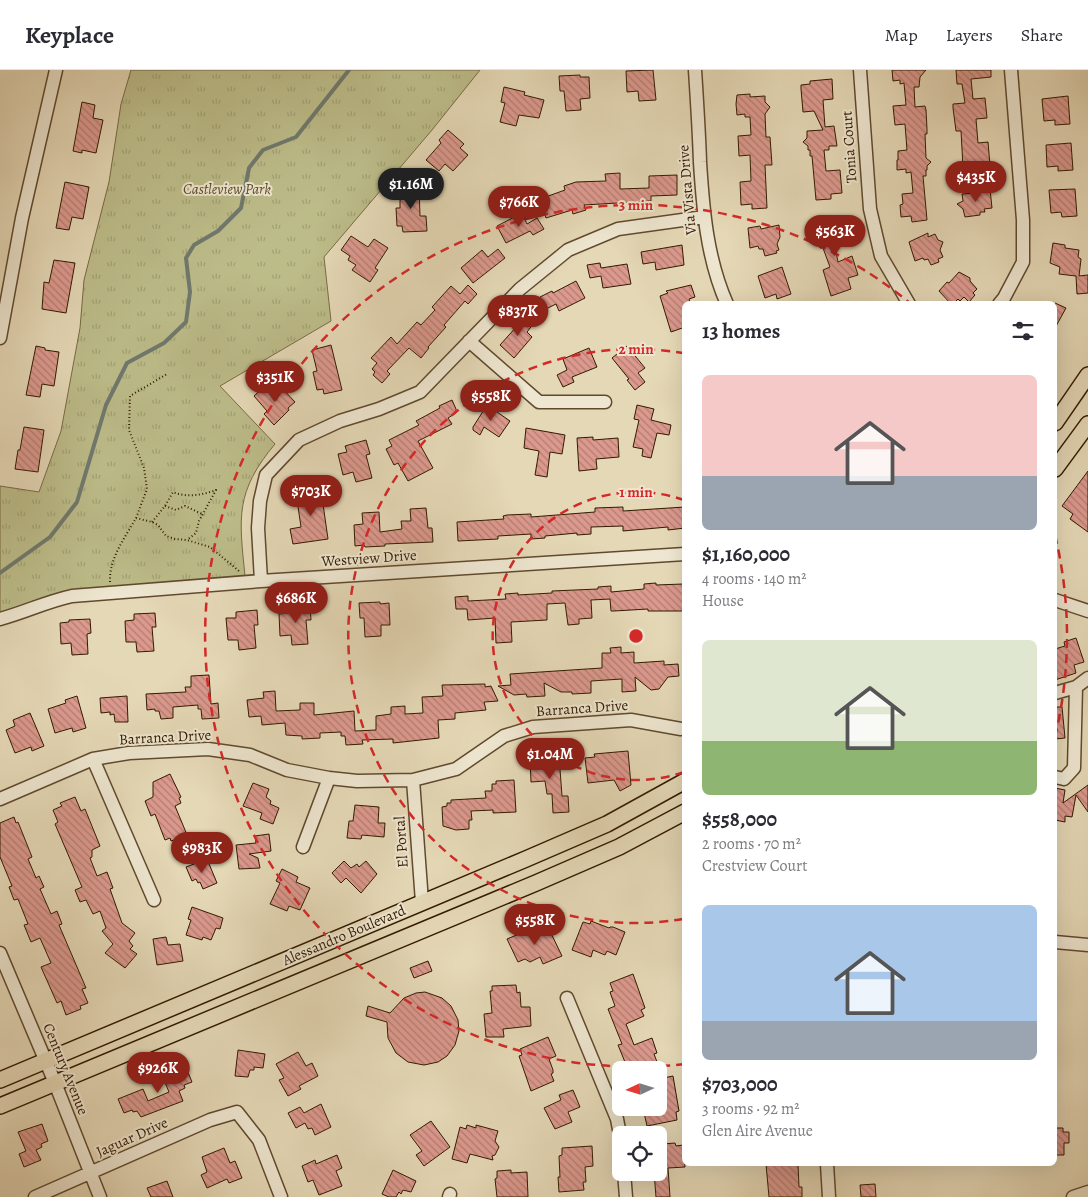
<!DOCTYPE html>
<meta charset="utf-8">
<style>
body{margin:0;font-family:Alegreya,serif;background:#f7f7f7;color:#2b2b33;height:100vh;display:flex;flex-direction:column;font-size:19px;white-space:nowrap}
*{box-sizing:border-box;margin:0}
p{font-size:16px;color:#7c7c81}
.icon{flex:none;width:28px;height:28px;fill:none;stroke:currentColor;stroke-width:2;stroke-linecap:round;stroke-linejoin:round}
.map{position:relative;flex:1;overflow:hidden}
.drawer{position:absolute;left:682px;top:231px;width:375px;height:865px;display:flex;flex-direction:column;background:#fff;border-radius:8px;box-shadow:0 5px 20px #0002}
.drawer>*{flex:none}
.needle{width:32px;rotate:266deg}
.tools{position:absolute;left:612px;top:991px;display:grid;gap:10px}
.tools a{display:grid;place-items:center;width:55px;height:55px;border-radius:8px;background:#fff;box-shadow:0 5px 20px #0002;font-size:25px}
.price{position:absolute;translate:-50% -42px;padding:0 11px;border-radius:18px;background:#8f2418;color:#fff;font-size:16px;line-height:32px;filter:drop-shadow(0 1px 2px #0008)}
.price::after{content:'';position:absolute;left:50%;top:30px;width:15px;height:11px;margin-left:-8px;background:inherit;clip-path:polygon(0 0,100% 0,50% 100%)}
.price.selected{background:#222;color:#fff}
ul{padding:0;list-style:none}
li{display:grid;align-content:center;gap:10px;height:265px;padding:0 20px}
li span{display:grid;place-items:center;height:155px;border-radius:8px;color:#555}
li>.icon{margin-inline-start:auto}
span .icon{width:90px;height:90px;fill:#fffc;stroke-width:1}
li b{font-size:21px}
h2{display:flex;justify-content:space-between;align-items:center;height:60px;padding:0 20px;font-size:21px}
header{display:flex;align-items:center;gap:30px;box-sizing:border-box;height:70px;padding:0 25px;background:#fff;border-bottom:1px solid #e1e1e2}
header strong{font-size:24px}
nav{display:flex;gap:28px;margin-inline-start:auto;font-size:18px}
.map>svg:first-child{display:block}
.park{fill:url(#park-tufts);stroke:#786b44}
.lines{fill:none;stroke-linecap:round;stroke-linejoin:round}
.stream{stroke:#70796d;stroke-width:4}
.building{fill:url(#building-back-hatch);stroke:#331a00}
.minor-casing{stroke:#604a2e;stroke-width:15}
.major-casing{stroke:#331a00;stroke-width:18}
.path{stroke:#331a00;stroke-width:2;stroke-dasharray:1 2.5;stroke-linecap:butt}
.minor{stroke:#eee6d0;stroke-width:12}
.major{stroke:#e5d8b6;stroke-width:15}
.ring{fill:none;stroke:#d62828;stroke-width:2.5;stroke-dasharray:9 6}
.labels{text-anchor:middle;stroke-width:4;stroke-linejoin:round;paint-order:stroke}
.street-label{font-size:15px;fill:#331a00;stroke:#eee6d0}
.park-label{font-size:15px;font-style:italic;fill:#5c4b29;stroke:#eee6d0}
.centre{fill:#d62828;stroke:#eee6d0;stroke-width:2.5}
.ring-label{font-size:15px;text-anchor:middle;font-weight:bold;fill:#d62828;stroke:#eee6d0;stroke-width:4;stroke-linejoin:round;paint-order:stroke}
</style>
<header>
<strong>Keyplace</strong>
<nav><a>Map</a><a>Layers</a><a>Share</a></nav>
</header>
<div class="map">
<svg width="1088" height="1127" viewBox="0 0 1088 1127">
<defs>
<pattern id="park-tufts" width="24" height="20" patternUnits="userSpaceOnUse" patternTransform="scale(1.25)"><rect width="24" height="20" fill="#bcbc89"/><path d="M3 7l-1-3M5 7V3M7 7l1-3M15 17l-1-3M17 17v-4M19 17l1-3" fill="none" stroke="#a2a174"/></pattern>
<pattern id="building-back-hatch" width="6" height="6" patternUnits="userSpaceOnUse" patternTransform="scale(1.25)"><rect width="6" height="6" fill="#dc998e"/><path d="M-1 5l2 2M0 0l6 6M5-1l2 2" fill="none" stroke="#b37c72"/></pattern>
</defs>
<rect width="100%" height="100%" fill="#e5d8b6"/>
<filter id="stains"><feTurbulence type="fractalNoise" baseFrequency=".004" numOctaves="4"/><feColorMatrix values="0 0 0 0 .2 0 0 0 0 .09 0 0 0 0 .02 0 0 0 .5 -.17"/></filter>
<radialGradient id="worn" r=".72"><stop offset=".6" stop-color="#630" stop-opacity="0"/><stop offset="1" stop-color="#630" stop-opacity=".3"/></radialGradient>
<path class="park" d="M131 0H480L432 60 324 187 331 251 220 316 275 374C235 422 239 447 245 506L212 511 71 521 51 525 0 543V416L39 422 61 361 80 258 84 210 109 112 121 34Z"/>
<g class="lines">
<path class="stream" d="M0 503 50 467 77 432 106 335 127 293 164 273 186 252 190 222 186 188 194 175 218 161 241 138 249 98 263 80 296 67 349 0"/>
</g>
<path class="building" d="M653 0 656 30 639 31 638 21 627 22 626 1Z
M892 0H926L920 7 919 17H914L915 37 925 36 926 40 927 59V64H925L926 88 931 92 927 96V100H926V106H923L927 150 912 152 911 146 901 147 900 135 903 134 902 124 913 123 911 102 906 103V99L897 100V90H898V81L907 80 905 54 895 55 893 36 906 35 904 13 900 14V10L893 11Z
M956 0H991V7L971 9 973 29 985 28 987 48 976 49 978 73 988 72 990 95 980 96V101L965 102 963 97 961 61H956L953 38V34L965 33 962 14H957Z
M580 5V7H589L590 28 580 29 581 40 566 41 564 21H560L559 6Z
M832 9 833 29 823 30 825 57 834 56 837 76H829V80H824L826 101 840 100 842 123 831 124V129L816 130 812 86H810V80H808V76L803 72 807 68V61L823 60 814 41 803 42 801 19V15L810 14V11Z
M504 17 525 22 524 25 544 30 539 48 519 45 516 56 500 52 505 33 501 32Z
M750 24V27L765 26V32L770 37 765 44 766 67H770L772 95H765L767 138 752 139V134L741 135 740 112 751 111 750 85 739 86 738 66 751 65 750 47H745V44L737 45 736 34 737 25Z
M1068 26 1070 54 1055 55V50L1044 51 1042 29Z
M82 32 95 35 93 48 103 50 96 83 82 80V83L73 81Z
M448 60 464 74 460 78 468 85 453 101 445 94 439 101 426 90 441 73 439 70Z
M1071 73 1073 100 1058 101V96L1047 97 1046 75Z
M620 103V119L649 118V106L677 105V125L651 126V131L584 135 586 140 573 144 572 140 546 148 540 129 565 120 564 116 576 112 606 111 605 104Z
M65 112 89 117 83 149 72 147 69 160 56 158Z
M419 115 420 146H426L427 161 403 162 402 156H397L396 138H400V116Z
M990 119 992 138 984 139 985 142H980V145L965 147 963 139 957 134 963 131 962 124 978 123 977 120Z
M1075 119 1077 146 1062 147 1061 142 1051 143 1049 120Z
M522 143 527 154 537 148 544 159 533 165 530 161 506 173 497 156Z
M841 147 846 165 838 167V170L834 171 838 192 852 186 858 205 848 208 851 219 831 226 823 200 830 197 823 178H820L819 172 812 166 820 153 830 152 829 149Z
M779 155 780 167 777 174 779 180 776 181 777 183 765 186 763 179H759L758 176 750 178 748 158 760 156 761 159Z
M928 163V167L935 164 938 170 943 172 940 180 943 187 938 189 939 192 931 195 928 189 924 190 923 188 915 191 909 172Z
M351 166 368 177 374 169 388 178 375 198 378 200 370 212 352 200 356 195 348 190 350 186 341 180Z
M1053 173 1065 175V178L1079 180 1078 187 1081 189 1079 206 1088 205V223L1077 224 1076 206 1059 204 1060 197 1050 193Z
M682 175 684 195 656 200 655 192 643 194 641 182Z
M498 179 505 188 473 213 461 198 482 180 488 187Z
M54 190 75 193 66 243 42 239 44 212 49 213Z
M600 193 601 198 627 194 631 214 603 218 601 206 590 208 587 195Z
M782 197 791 224 777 229 776 224 765 228 758 206Z
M959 202 970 208V211L977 219 973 223 975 225 969 232 964 227 960 231 958 229 953 234H951L939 221 947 212 949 213Z
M576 211 585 228 559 241 556 234 546 239 540 227 552 221 553 223Z
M468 215 477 224 468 234 465 231 444 255 446 257 428 277 429 278 421 288 409 278 387 301 390 304 382 313 373 305 375 302 372 299 377 293 371 288 391 267 397 274 417 252 421 255 435 240 432 237 451 216 460 224Z
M691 215 695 227 689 229 691 234H685V257L671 262 660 226 668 223 666 221Z
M1055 233 1066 238 1055 258Z
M524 244 534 253 527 262 532 267 514 288 500 275 518 255 516 253Z
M331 275 342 320 324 324 323 319 317 320 313 302 317 301 312 280Z
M36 276 45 278V280L59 282 54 316 42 314 40 327 26 325Z
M627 276 645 298 638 303 645 312 635 320 627 310 629 309 612 288Z
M589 278 597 297 572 307 574 312 563 317 557 305 567 300 563 289Z
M266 315 273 323 281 317 295 332 288 338 289 340 274 355 264 344 267 341 254 326Z
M452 330 456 339V343L448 348 452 354 418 371 433 398 408 411 398 393 394 395 386 379 392 376 389 370 419 355 416 351 440 338 439 336Z
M487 335 510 351 499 367 484 357 480 365 473 360V357Z
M637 335 654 339 651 350 671 355 669 365 657 363 651 388 642 386 643 379 633 377 639 350 634 349Z
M24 357 44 360 38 402 15 399 18 380H20Z
M526 358 565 365 562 384 550 382 547 407 535 405 539 381 524 378Z
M593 367V370L618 368 619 387 596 389 597 399 579 401 577 368Z
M366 370 370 384 366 385 372 408 356 412 353 402 343 405 338 384 347 382 345 376Z
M1088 401V462L1070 449 1073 444 1062 436Z
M326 418 329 433 323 434 328 469 293 474 290 459 301 457 297 430 303 429 302 422Z
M623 437V441L685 437V458L668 460V457L623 461V456L591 457V464L577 465V463L545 466V468L531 469V464L498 466V469L458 471 457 452 504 449 503 446 507 445 531 444V447L595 442V438Z
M426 438 428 458H432L433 472 385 474V476L365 477 364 475 355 476 354 455 363 454 362 443 379 442 380 462 402 459 401 451H411L410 439Z
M656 513V515L683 514 685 541H648V539L614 541H611L610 529 591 530 592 548 579 549V554L568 555 565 533 547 534V550L511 552 512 572 496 573 495 548 468 550 467 539H456L455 527 468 526V531L506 529 505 524 518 523V525L552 523V521L598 519V517L611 516V522L644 519V514Z
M380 532V534L389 533 390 555H381V566L365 567 364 548H360L359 533Z
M310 536 311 550H306L308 574 292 575 291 565 280 566 279 544 289 543 288 537Z
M257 540 258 555H254L256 578 239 580 238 570H228L226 548H236V542Z
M155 543 156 557H152L154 581 137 582 136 572H126L125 551 134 550V544Z
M90 549 91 563 87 564 88 584 72 585 71 573 61 574 60 553 69 552V550Z
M1076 568 1084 592 1074 595 1076 603 1055 610V579L1065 576 1064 572Z
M621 577V583L634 582V593L664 591V595L678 594 679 606 668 607 659 619 651 620 635 607 636 621 622 622V609L591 611V623L572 624V622H561L544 613 545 626 527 627 526 624 514 625 498 616 511 615 510 604 602 598V583H611L610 578Z
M209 605 211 634 218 633 219 648 202 649 201 639H198V635L173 637V648L161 649 159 641H155V639L147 640 146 624 186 622 185 617H191V606Z
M485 614V617L491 616 498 631 484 632 486 640 455 643V649L438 650 439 668 393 673V669L362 670 363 674 346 675 345 666H341V662L320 663V668L302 669V666L286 665 285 653 262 655 261 646 249 647 247 630 264 628 263 622 275 621 276 641 300 640V633H314V645L354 641 355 661 376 660V646L391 644V637L405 636V644L423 643 422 627 443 626 442 615Z
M77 626 86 658 73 662 72 658 55 663 48 639 66 633 65 630Z
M127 626 128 652H115L114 644 110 645V642L101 643 100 628Z
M1055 637H1062L1065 668 1055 669Z
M30 643 44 676 32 681 31 677 15 683 6 660 15 656 13 650Z
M628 681 631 715 620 721 614 710 588 713 585 688 595 687 594 684Z
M559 686 562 726H568L569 742 553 743 552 724H547L545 711 531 712 530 688Z
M170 704 181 727 179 728 181 733 175 736 190 772 177 778 174 770 171 771 170 768 165 770 155 744 151 746 145 731 153 727V712Z
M514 710 516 742 493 743V740L471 741 472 750H469V759L456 760 443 756 442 737 447 736V733H451V730L486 728 485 721H492V714H496V711Z
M253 713 269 719 266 727 271 731 270 734 279 738 273 754 260 749 262 743 243 736Z
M1088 715V742L1076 725 1072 747 1065 746V752L1055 750V718L1065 720 1063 733Z
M75 727 81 741 85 739 100 776 92 780V787L90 788 97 806 107 802 113 818 110 819 122 853 135 863 129 871 133 876 130 879 137 884 125 898 105 883 113 874 102 861 106 858 100 841 93 844 86 830 80 832 75 820 82 817 55 754 58 752 53 740 62 736 60 733Z
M355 735 379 737 378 753H385L384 767 362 765 361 769 347 768 349 751H353Z
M14 747 16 753 18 752 32 787 28 789 36 808 39 806 44 817 40 819 51 844 57 841 62 854 59 855 86 918 82 919 88 933 80 936 81 939 66 945 61 931 57 933 41 897 51 893 40 868 31 872 24 855 28 854 18 829 14 830 9 817 12 816 0 787V753Z
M269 764 271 781 249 784 258 788 260 798 239 799 236 775 256 773 255 766Z
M207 789 217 813 203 819 200 812 198 813 196 809 192 811 186 797Z
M344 791 351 798 357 794 359 797 366 791 377 804 361 823 346 808 341 813 332 803Z
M282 799 298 807 296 812 310 818 300 840 289 836 287 841 270 834 280 813 276 811Z
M192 837 223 848 220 859 216 858 211 870 203 867 202 870 186 865 191 850 188 849Z
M591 851 609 858 610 857H613L625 862 616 885 607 881 605 885 593 880 591 887 572 880 583 852 590 854Z
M541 857 542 860 548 857 562 886 543 894 540 887 530 892 525 889 518 892 507 869 519 864 520 865 523 864 524 865Z
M166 867 168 875 180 874 183 891 157 895 153 869Z
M428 891 432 901 414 908 410 898Z
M633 904 645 938 641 940 644 946 626 954 634 975 652 968 657 983 654 984 657 992 640 999 638 992 627 997 618 975 622 974 608 939 615 936 611 925 610 922 613 921 610 913Z
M516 915 517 923 520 922 521 937H530L531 956 503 959 504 967H486L484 944 492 943 490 921H492V916Z
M425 922 442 928 451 936 458 950 459 961 455 975 447 986 438 992 424 995 408 992 396 983 388 968 387 952 366 946 368 936 390 943 404 928 416 923Z
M548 967 556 986 549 989 553 1000V1003L551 1004 554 1011 531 1021 519 986 522 985 520 979Z
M238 980 265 984 263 998 254 997V1000H250L248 1007 235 1006Z
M298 982 306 996 312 993 318 1006 299 1016 301 1019 288 1026 279 1010 284 1008 276 994Z
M185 995 192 1012 184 1015 185 1018 179 1021 183 1031 141 1047 137 1041 133 1042 132 1040 124 1043 118 1029 143 1019 148 1031 169 1022 161 1003Z
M673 1006 679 1041 676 1042 677 1050 647 1056 643 1038H659V1009Z
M573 1020 580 1037 568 1042 572 1052 555 1059 544 1038 561 1030 559 1025Z
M321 1034 331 1057 315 1065 312 1058 308 1059 305 1053 296 1058 288 1043 300 1037 304 1043Z
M431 1051 450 1077 424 1096 416 1085 422 1081 410 1065Z
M42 1054 48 1071 41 1074 42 1077 36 1080 41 1090 24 1097 19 1084 26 1081 18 1062Z
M467 1055 476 1058V1055L498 1061 495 1071 499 1077 495 1085 492 1086 493 1090 470 1084 467 1093 452 1089 460 1057 466 1059Z
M1055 1058H1063V1062H1069V1073H1064V1085H1055Z
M675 1073 676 1076 683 1075 685 1097 668 1098 670 1127H656L654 1102H659V1079H664L663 1074Z
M592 1076 593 1096 585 1097 586 1112H583L584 1120 559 1122 558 1107H560L559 1086 562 1085V1078Z
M224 1078 230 1093 235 1091 242 1108 229 1113 227 1109 207 1118 201 1105 207 1102 202 1087Z
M337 1085 342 1098 336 1101 342 1116 319 1125 313 1110 308 1112 302 1096 315 1090 316 1094Z
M766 1094H798L799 1117H802V1127H769Z
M393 1100 416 1111 411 1122 403 1120 401 1124 399 1122 396 1127H389L382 1124Z
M511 1100V1103L527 1102 528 1127H497L495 1109 497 1108V1101Z
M167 1111 173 1127H151L147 1118Z
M875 1114 876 1127H861L860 1115Z"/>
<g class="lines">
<defs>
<path id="minor" d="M695 0C697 31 699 61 700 92 703 140 707 189 727 234
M860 0 870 139 881 186 909 234
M999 234 1004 228 1023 192V150L1011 0
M0 268 22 148 56 0
M469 271 539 332H605
M261 511 258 458 260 431 266 405 299 370 340 351 379 339 420 322 520 219 568 180 618 159 704 147
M1055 530 1088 541
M0 549C26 542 45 532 72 526L261 511 685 484
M1055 623 1076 617 1088 608
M93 689 154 830
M1055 707 1064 709 1074 698 1076 617
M413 710 422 832
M0 729 93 689 129 683 208 679 250 685 287 700 329 708 357 711 413 710 456 699 504 666 533 657 631 650 681 659
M303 777 329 708
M1055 872 1088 875
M0 883 55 1013 100 1127
M567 928 617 1049 621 1070
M827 1094 829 1127
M624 1102 626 1127
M35 1127 210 1050 237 1042 259 1070 281 1127
M449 1127 450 1124
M1073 1127 1088 1122"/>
<path id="major" d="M1055 353 1088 305
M1055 399 1088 354
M0 1010 526 789 607 754 685 711
M0 1036 536 813 619 777 685 742"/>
</defs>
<use href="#minor" class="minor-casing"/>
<use href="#major" class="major-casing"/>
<path class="path" d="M165 436 176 440 185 436 202 444
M136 448 147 419 144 398 129 360 130 326 167 304
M152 452 165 436 173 422C187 428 202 425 216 420L199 451 196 463 187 470
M110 512C109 488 125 468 136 448L152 452 158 455 166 466 175 469 187 470 210 477 239 501"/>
<use href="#minor" class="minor"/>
<use href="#major" class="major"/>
</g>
<g class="ring">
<path d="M684 702A144 144 0 1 1 684 430"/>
<path d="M683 849A287 287 0 1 1 683 283"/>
<path d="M685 994A431 431 0 1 1 910 233M1055 465A431 431 0 0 1 1055 667"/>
</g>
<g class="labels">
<g class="street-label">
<text transform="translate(849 77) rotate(-94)" y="5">Tonia Court</text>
<text transform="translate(687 120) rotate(-95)" y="5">Via Vista Drive</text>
<text transform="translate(369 488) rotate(-4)" y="5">Westview Drive</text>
<text transform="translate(582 638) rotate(-4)" y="5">Barranca Drive</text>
<text transform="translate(165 667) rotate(-3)" y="5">Barranca Drive</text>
<text transform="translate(401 772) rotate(-94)" y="5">El Portal</text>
<text transform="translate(344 865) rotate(-23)" y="5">Alessandro Boulevard</text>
<text transform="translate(66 999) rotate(68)" y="5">Century Avenue</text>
<text transform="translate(132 1067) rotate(-24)" y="5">Jaguar Drive</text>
</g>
<g class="park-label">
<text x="227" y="124">Castleview Park</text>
</g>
</g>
<circle cx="636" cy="566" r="8" class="centre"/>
<g class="ring-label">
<text x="636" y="140">3 min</text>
<text x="636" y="284">2 min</text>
<text x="636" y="427">1 min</text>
</g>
<rect width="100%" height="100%" filter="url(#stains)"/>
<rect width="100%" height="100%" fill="url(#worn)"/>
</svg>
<div class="tools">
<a><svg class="needle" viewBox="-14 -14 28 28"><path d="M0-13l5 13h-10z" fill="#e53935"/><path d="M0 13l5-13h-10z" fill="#7c7c81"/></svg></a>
<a><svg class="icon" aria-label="locate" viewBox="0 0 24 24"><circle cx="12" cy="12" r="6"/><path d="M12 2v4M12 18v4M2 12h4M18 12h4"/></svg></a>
</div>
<b class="price" style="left:976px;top:133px">$435K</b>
<b class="price selected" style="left:411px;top:140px">$1.16M</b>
<b class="price" style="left:519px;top:158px">$766K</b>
<b class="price" style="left:835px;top:187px">$563K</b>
<b class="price" style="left:518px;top:267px">$837K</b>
<b class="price" style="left:275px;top:333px">$351K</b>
<b class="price" style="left:491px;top:352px">$558K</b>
<b class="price" style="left:311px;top:447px">$703K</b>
<b class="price" style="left:296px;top:554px">$686K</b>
<b class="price" style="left:550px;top:710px">$1.04M</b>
<b class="price" style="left:202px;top:804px">$983K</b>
<b class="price" style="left:535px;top:876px">$558K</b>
<b class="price" style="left:158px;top:1024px">$926K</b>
<section class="drawer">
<h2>13 homes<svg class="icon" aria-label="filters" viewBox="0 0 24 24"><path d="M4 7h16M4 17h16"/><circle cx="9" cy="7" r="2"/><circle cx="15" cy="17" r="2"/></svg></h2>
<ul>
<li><span style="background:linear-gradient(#f6c9c9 65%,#9aa5b1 0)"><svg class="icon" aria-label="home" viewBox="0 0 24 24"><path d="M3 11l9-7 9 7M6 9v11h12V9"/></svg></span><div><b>$1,160,000</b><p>4 rooms · 140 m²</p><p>House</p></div></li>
<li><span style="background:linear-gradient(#dfe7d0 65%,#8fb573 0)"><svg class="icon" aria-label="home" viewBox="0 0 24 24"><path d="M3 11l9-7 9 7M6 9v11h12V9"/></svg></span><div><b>$558,000</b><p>2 rooms · 70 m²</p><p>Crestview Court</p></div></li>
<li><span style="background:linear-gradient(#a9c7e8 75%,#9aa5b1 0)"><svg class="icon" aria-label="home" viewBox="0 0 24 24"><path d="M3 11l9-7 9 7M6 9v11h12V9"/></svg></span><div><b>$703,000</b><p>3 rooms · 92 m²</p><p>Glen Aire Avenue</p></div></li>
</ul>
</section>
</div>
